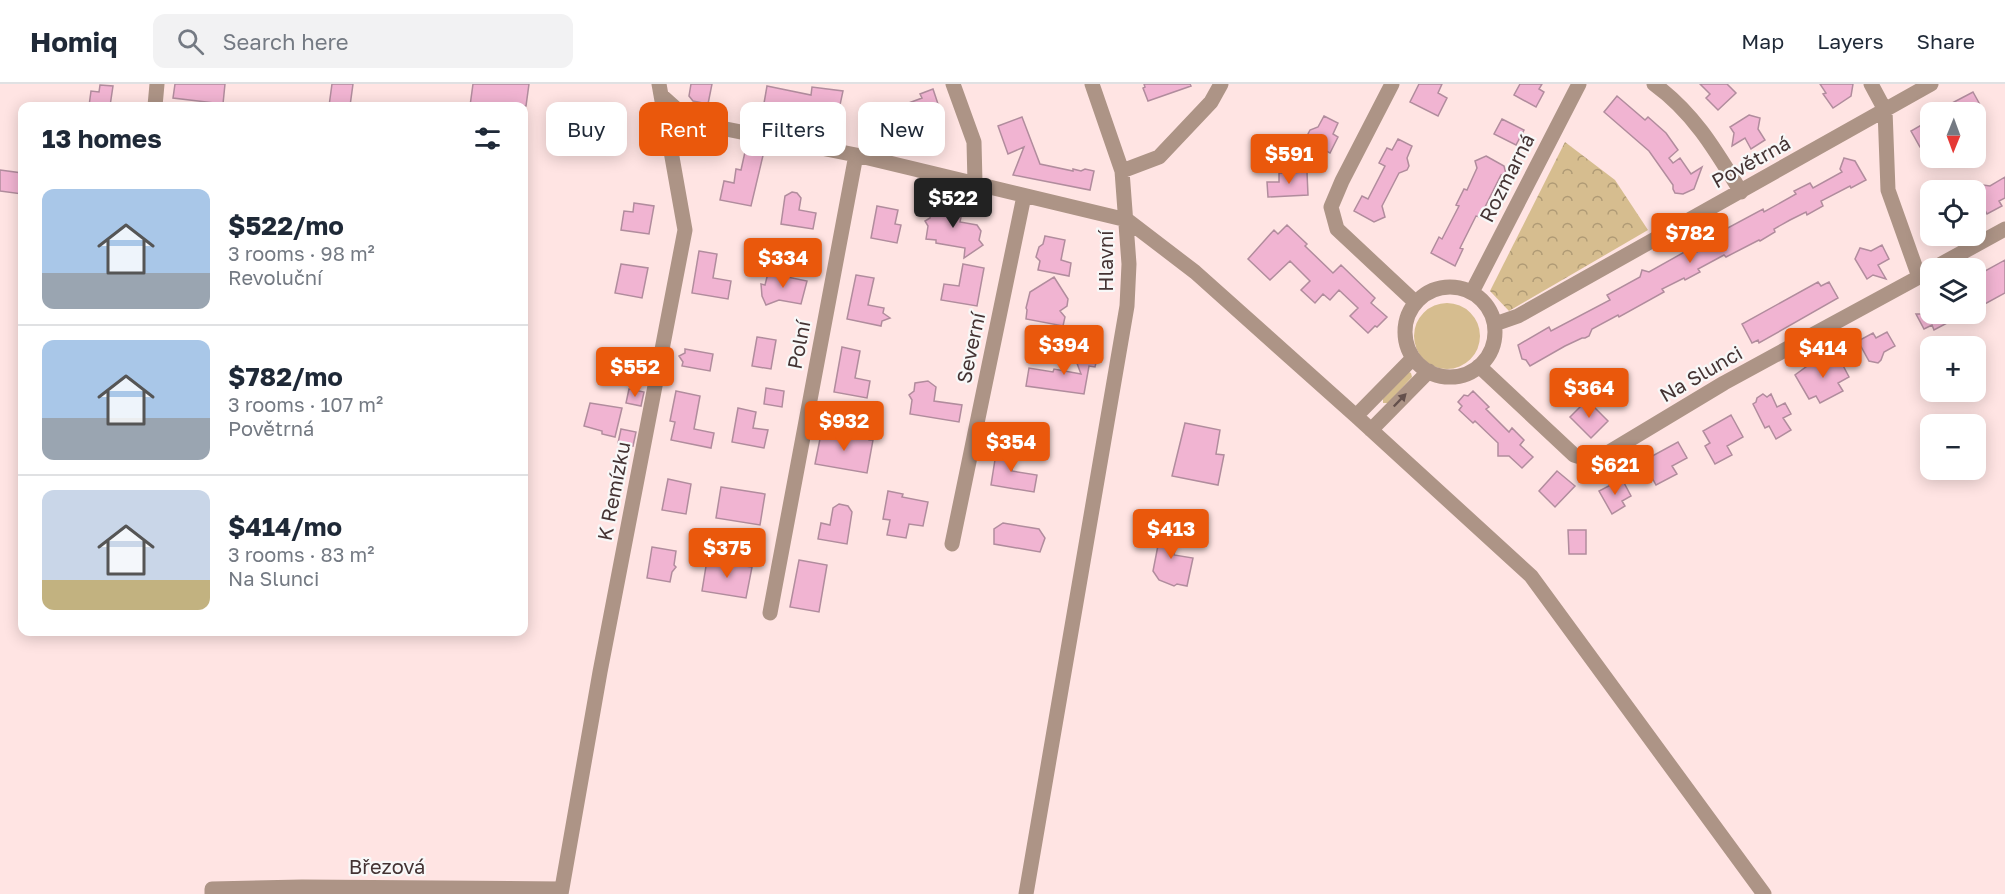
<!DOCTYPE html>
<meta charset="utf-8">
<style>
body{margin:0;font-family:"Golos Text",sans-serif;background:#f2f2f3;color:#1f2937;height:100vh;display:flex;flex-direction:column;font-size:22px;white-space:nowrap}
*{box-sizing:border-box;margin:0}
p{font-size:20px;color:#747a83}
.icon{flex:none;width:33px;height:33px;fill:none;stroke:currentColor;stroke-width:2;stroke-linecap:round;stroke-linejoin:round}
.map{position:relative;flex:1;overflow:hidden}
.panel{position:absolute;left:18px;top:18px;width:510px;height:534px;display:flex;flex-direction:column;background:#fff;border-radius:12px;box-shadow:0 3px 15px #0003}
.panel>*{flex:none}
.top-card{position:absolute;left:546px;top:18px;width:570px;height:54px;display:flex;gap:12px}
.needle{width:39px;rotate:181deg}
.fabs{position:absolute;left:1920px;top:18px;display:grid;gap:12px}
.fabs a{display:grid;place-items:center;width:66px;height:66px;border-radius:12px;background:#fff;box-shadow:0 3px 15px #0003;font-size:30px}
.price{position:absolute;translate:-50% -51px;padding:0 14px;border-radius:6px;background:#ea580c;color:#fff;font-size:20px;line-height:39px;filter:drop-shadow(0 2px 3px #0008)}
.price::after{content:'';position:absolute;left:50%;top:36px;width:18px;height:14px;margin-left:-9px;background:inherit;clip-path:polygon(0 0,100% 0,50% 100%)}
.price.active{background:#222;color:#fff}
ul{padding:0;list-style:none}
li{display:flex;align-items:center;gap:18px;height:150px;padding:0 24px}
li+li{border-top:2px solid #e0e1e3}
li span{display:grid;place-items:center;flex:none;width:168px;height:120px;border-radius:12px;color:#555}
li>.icon{margin-inline-start:auto}
span .icon{width:72px;height:72px;fill:#fffc;stroke-width:1}
li b{font-size:26px}
h2{display:flex;justify-content:space-between;align-items:center;height:72px;padding:0 24px;font-size:26px}
.pill{padding:0 21px;border-radius:12px;background:#fff;box-shadow:0 3px 15px #0003;font-size:21px;line-height:54px}
.pill.active{background:#ea580c;color:#fff}
header{display:flex;align-items:center;gap:36px;box-sizing:border-box;height:84px;padding:0 30px;background:#fff;border-bottom:2px solid #e0e1e3}
header strong{font-size:28px}
nav{display:flex;gap:33px;margin-inline-start:auto;font-size:21px}
.search{width:420px;height:54px;background:#f2f2f3;display:flex;align-items:center;gap:15px;box-sizing:border-box;padding:0 21px;border-radius:12px;color:#747a83;font-size:22px}
.map>svg:first-child{display:block}
.green{fill:#d6bd8f}
.park{fill:url(#park-crowns)}
.building{fill:#f1b4d2;stroke:#b18c9d;stroke-width:1.5}
.lines{fill:none;stroke-linecap:round;stroke-linejoin:round}
.minor{stroke:#ad9486;stroke-width:15}
.oneway{fill:#64504c}
.labels{text-anchor:middle;stroke-width:4.5;stroke-linejoin:round;paint-order:stroke}
.street-label{font-size:20px;fill:#433;stroke:#f8f8f8}
</style>
<header>
<strong>Homiq</strong>
<div class="search"><svg class="icon" aria-label="search" viewBox="0 0 24 24"><circle cx="10" cy="10" r="6"/><path d="M15 15l6 6"/></svg>Search here</div>
<nav><a>Map</a><a>Layers</a><a>Share</a></nav>
</header>
<div class="map">
<svg width="2005" height="810" viewBox="0 0 2005 810">
<defs>
<pattern id="park-crowns" width="20" height="18" patternUnits="userSpaceOnUse" patternTransform="scale(1.5)"><rect width="20" height="18" fill="#d6bd8f"/><path d="M2 6a3 3 0 1 1 6 0M12 15a3 3 0 1 1 6 0" fill="none" stroke="#af9a75"/></pattern>
</defs>
<rect width="100%" height="100%" fill="#ffe4e3"/>
<path class="green" d="M1414 252a33 33 0 1 1 66 0a33 33 0 1 1-66 0Z
M1409 288 1411 289 1412 293 1388 319H1383V315Z"/>
<path class="park" d="M1565 58 1615 96 1648 146 1509 227 1490 207Z"/>
<path class="building" d="M175 0H225L223 20 173 14Z
M332 0H353L350 22H329Z
M473 0H529L526 22H470Z
M691 0H712L708 20 693 17 689 12Z
M1144 0H1190L1191 2 1148 17 1143 4 1145 3Z
M1419 0H1442L1438 9 1447 14 1438 32 1410 18Z
M1520 0H1542L1539 5 1544 8 1536 23 1514 11Z
M1700 0H1727L1736 9 1718 26 1706 14 1710 10Z
M1820 0H1853L1851 12 1833 24 1823 10 1826 9Z
M100 1 113 2 110 22H89L91 7 99 8Z
M767 2 811 11 812 3 843 7 837 35 798 28 797 33 763 25Z
M933 5 939 23 911 34 906 20 922 14 920 10Z
M1973 8 1984 28H1935Z
M1617 12 1645 36 1648 33 1666 49 1678 66 1669 74 1673 79 1680 74 1691 90 1702 83 1694 105 1683 110 1675 109 1673 105V101L1649 67 1604 28Z
M1749 31 1760 34 1758 45 1765 56 1751 65 1745 54 1732 62 1734 49 1730 43Z
M1324 32 1338 39 1333 50 1338 53 1330 69 1309 58 1308 50 1310 46 1318 43Z
M1022 33 1040 80 1073 87V85L1081 87 1085 85 1094 87 1090 106 1013 91 1024 63 1008 70 998 42Z
M1502 35 1524 46 1516 61 1494 50Z
M1930 36V65L1920 63 1911 47Z
M1398 55 1412 62 1407 74 1409 82 1407 86 1399 89 1382 122 1385 133 1374 138 1354 127 1362 112 1368 115 1385 82 1379 79 1387 64 1392 66Z
M747 59 765 63 751 122 720 116 724 97 734 99 736 85 741 86Z
M1486 72 1504 82 1506 90 1501 91 1480 133 1476 132 1460 164 1463 165 1455 182 1431 169 1439 153 1442 155 1459 122 1456 121 1464 105 1467 106 1477 84 1475 77Z
M1844 74 1855 77 1866 96 1851 104 1850 102 1821 117 1823 122 1807 131 1806 128 1790 136 1774 145 1775 148 1760 157 1759 156 1726 173 1724 171 1698 185 1700 188 1685 196 1684 194 1662 205 1664 208 1619 233 1618 231 1592 245 1589 252 1585 254H1582L1565 262 1530 282 1526 276 1522 275 1518 261 1549 243 1551 247 1610 216 1607 211 1640 193 1642 186 1649 188 1688 166 1691 171 1717 157 1715 154 1719 144 1726 145 1763 125 1764 128 1796 110 1794 107 1810 99 1813 104 1842 88 1840 85Z
M0 86 22 89V110L0 107Z
M1307 88 1308 111 1268 113 1267 98H1279V89Z
M2005 93V114L1999 117 2002 122 1987 130 1976 108 1983 101 1990 102Z
M792 108 797 109 801 114 799 126 816 129 813 145 781 140 785 112Z
M634 119 654 122 649 150 621 146 624 127 633 128Z
M932 120 963 123 960 138 977 141 981 147 979 156 983 161 964 174 965 164 936 159V156L926 155 928 142 925 137 930 134Z
M877 122 898 126 895 140 901 141 897 159 871 154Z
M1287 141 1307 160 1305 162 1333 189 1341 181 1375 214 1371 219 1387 233 1377 243 1375 242 1368 249 1350 232 1358 224 1339 206 1330 216 1323 210 1315 219 1301 206 1310 197 1290 177 1270 196 1248 175 1274 146 1278 150Z
M1045 152 1065 156 1061 176 1071 179 1069 192 1038 186 1040 177 1036 173 1039 163 1043 160Z
M1882 161 1889 175 1878 181 1886 195 1873 191 1867 195 1855 175 1860 164 1871 167Z
M699 167 717 170 713 194 731 197 728 215 692 209Z
M2005 176V209L1983 221 1976 208V192Z
M621 180 648 184 642 214 615 209Z
M963 180 984 184 977 222 941 216 944 200 959 202Z
M768 189 807 197 801 220 779 216 766 221 762 212 761 200 765 201Z
M856 191 874 194 868 221 884 224 883 229 890 234 882 237 881 242 847 235Z
M1054 193 1068 215 1067 222 1060 227 1065 233 1063 242 1026 235 1027 226 1026 224 1030 208Z
M1818 198 1821 202 1829 198 1838 214 1759 259 1758 256 1752 259 1742 240Z
M1916 230H1964L1934 246 1932 241 1924 245Z
M1887 248 1895 262 1884 268 1881 276 1878 279 1869 277 1858 257 1873 249 1876 254Z
M757 253 776 256 771 285 752 282Z
M842 263 860 267 855 294 870 297 867 314 834 308Z
M685 265 713 270 710 287 682 282 683 278 679 272 685 269Z
M1072 266 1098 271 1095 283 1089 282 1084 310 1026 302 1029 284 1053 288 1054 285 1081 290Z
M1837 270 1849 293 1838 299 1843 307 1820 319 1816 312 1809 315 1795 291 1810 280 1817 278 1819 280Z
M928 297 936 303 934 317 962 321 959 338 910 330 912 316 909 311 914 307 915 299Z
M766 304 784 307 782 323 764 320Z
M629 305 644 308 641 322 626 319Z
M676 307 700 312 694 345 714 349 711 364 671 356 675 338 670 337Z
M1473 307 1489 323 1486 325 1509 348 1512 344 1524 356 1520 361 1533 373 1522 384 1509 372H1498V359L1475 337 1473 339 1459 326 1462 322 1458 318 1464 311 1468 312Z
M1763 310 1767 313 1771 310 1777 323 1785 319 1791 330 1783 334 1791 346 1776 355 1769 342 1765 344 1753 320 1756 318 1757 314Z
M1587 316 1608 337 1591 354 1570 333Z
M590 319 622 324 615 353 602 350V347L584 342Z
M738 324 756 328 753 344 768 346 764 364 732 358Z
M1731 331 1743 353 1727 362 1732 371 1715 380 1705 362 1710 359 1703 347Z
M1185 339 1220 346 1216 370 1224 371 1218 401 1172 392Z
M621 345 636 348 633 362 618 359Z
M828 345 831 349 848 352 861 353 866 350 869 356H873L867 389 815 380 821 350Z
M1678 358 1687 374 1672 382 1677 390 1656 401 1643 377Z
M997 363 1015 366 1012 387 1037 391 1034 408 991 401Z
M1557 387 1575 402 1555 423 1539 407Z
M668 395 691 400 686 430 662 426Z
M1622 395 1631 412 1622 417 1625 422 1612 430 1599 407Z
M721 403 765 410 760 441 716 434Z
M888 407 903 410 902 413 928 418 923 442 909 440 906 454 887 451 890 436 883 435Z
M839 420 848 422 852 428 847 460 818 455 821 439 830 441 833 424Z
M1003 439 1039 445 1045 454 1040 468 994 460V445Z
M1162 441 1179 445 1174 471 1193 474 1187 502 1177 500 1174 502 1159 496 1153 487Z
M1568 446H1586V470H1569Z
M652 463 676 467 674 481 676 483 672 488 670 498 647 494Z
M707 476 752 483 746 514 702 507Z
M799 476 827 481 819 528 790 523Z"/>
<g class="lines">
<path class="minor" d="M953 0 974 58 975 99
M1392 0 1342 97 1331 123 1337 145 1415 218
M1654 0C1694 29 1716 67 1741 108
M1871 0 1885 26 1888 106 1919 193
M662 12 691 38 856 71 1127 136 1195 188 1356 332 1531 492 1764 810
M155 22 157 0
M1122 87 1159 73 1211 18 1221 0
M1934 184 2005 145
M1405 248a45 45 0 1 1 90 0a45 45 0 1 1-90 0Z
M1472 208 1579 0
M1495 240 1518 232 1931 0
M1479 282 1574 371 1587 375 1601 373 1724 299 1930 187
M1356 332 1413 274
M1371 346 1429 287
M952 460 1024 112
M770 529 856 71
M212 810V805L302 803 562 805
M561 810 600 588 685 146 659 0
M1026 810 1127 222 1129 180 1122 87 1092 0"/>
</g>
<defs><path id="oneway-solid" d="M-6-.8H1V-3.2L6.5 0L1 3.2V.8H-6Z" transform="scale(1.5)"/></defs>
<use class="oneway" href="#oneway-solid" transform="translate(1400 316) rotate(-46)"/>
<g class="labels">
<g class="street-label">
<text transform="translate(1751 78) rotate(-29)" y="7">Povětrná</text>
<text transform="translate(1507 94) rotate(-63)" y="7">Rozmarná</text>
<text transform="translate(1106 177) rotate(-90)" y="7">Hlavní</text>
<text transform="translate(799 261) rotate(-79)" y="7">Polní</text>
<text transform="translate(971 264) rotate(-78)" y="7">Severní</text>
<text transform="translate(1701 290) rotate(-30)" y="7">Na Slunci</text>
<text transform="translate(614 407) rotate(-79)" y="7">K Remízku</text>
<text x="387" y="790">Březová</text>
</g>
</g>
</svg>
<div class="fabs">
<a><svg class="needle" viewBox="-14 -14 28 28"><path d="M0-13l5 13h-10z" fill="#e53935"/><path d="M0 13l5-13h-10z" fill="#747a83"/></svg></a>
<a><svg class="icon" aria-label="locate" viewBox="0 0 24 24"><circle cx="12" cy="12" r="6"/><path d="M12 2v4M12 18v4M2 12h4M18 12h4"/></svg></a>
<a><svg class="icon" aria-label="layers" viewBox="0 0 24 24"><path d="M12 4l9 5-9 5-9-5zM3 14l9 5 9-5"/></svg></a>
<a>+</a>
<a>−</a>
</div>
<b class="price" style="left:1289px;top:101px">$591</b>
<b class="price active" style="left:953px;top:145px">$522</b>
<b class="price" style="left:1690px;top:180px">$782</b>
<b class="price" style="left:783px;top:205px">$334</b>
<b class="price" style="left:1064px;top:292px">$394</b>
<b class="price" style="left:1823px;top:295px">$414</b>
<b class="price" style="left:635px;top:314px">$552</b>
<b class="price" style="left:1589px;top:335px">$364</b>
<b class="price" style="left:844px;top:368px">$932</b>
<b class="price" style="left:1011px;top:389px">$354</b>
<b class="price" style="left:1615px;top:412px">$621</b>
<b class="price" style="left:1171px;top:476px">$413</b>
<b class="price" style="left:727px;top:495px">$375</b>
<div class="top-card">
<a class="pill">Buy</a>
<a class="pill active">Rent</a>
<a class="pill">Filters</a>
<a class="pill">New</a>
</div>
<section class="panel">
<h2>13 homes<svg class="icon" aria-label="filters" viewBox="0 0 24 24"><path d="M4 7h16M4 17h16"/><circle cx="9" cy="7" r="2"/><circle cx="15" cy="17" r="2"/></svg></h2>
<ul>
<li><span style="background:linear-gradient(#a9c7e8 70%,#9aa5b1 0)"><svg class="icon" aria-label="home" viewBox="0 0 24 24"><path d="M3 11l9-7 9 7M6 9v11h12V9"/></svg></span><div><b>$522/mo</b><p>3 rooms · 98 m²</p><p>Revoluční</p></div></li>
<li><span style="background:linear-gradient(#a9c7e8 65%,#9aa5b1 0)"><svg class="icon" aria-label="home" viewBox="0 0 24 24"><path d="M3 11l9-7 9 7M6 9v11h12V9"/></svg></span><div><b>$782/mo</b><p>3 rooms · 107 m²</p><p>Povětrná</p></div></li>
<li><span style="background:linear-gradient(#c9d6e8 75%,#c2b280 0)"><svg class="icon" aria-label="home" viewBox="0 0 24 24"><path d="M3 11l9-7 9 7M6 9v11h12V9"/></svg></span><div><b>$414/mo</b><p>3 rooms · 83 m²</p><p>Na Slunci</p></div></li>
</ul>
</section>
</div>
